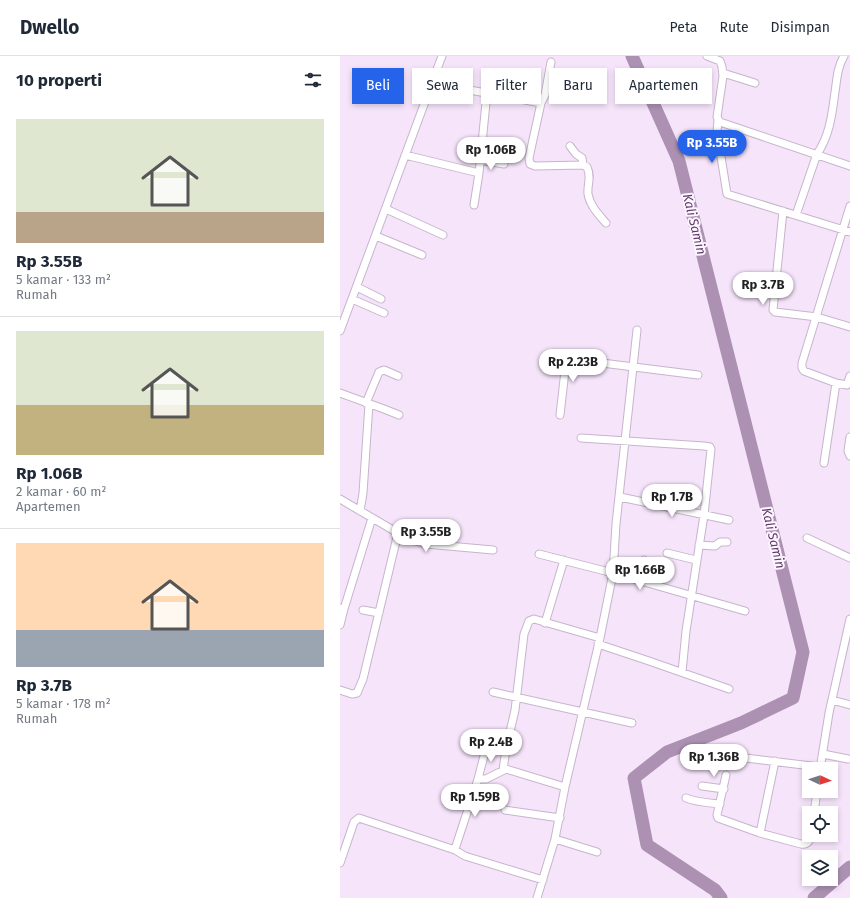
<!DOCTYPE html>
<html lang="id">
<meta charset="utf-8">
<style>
body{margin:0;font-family:"Fira Sans",sans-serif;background:#f6f6f7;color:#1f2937;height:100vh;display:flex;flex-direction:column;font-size:15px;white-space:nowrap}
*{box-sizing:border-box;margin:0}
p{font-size:13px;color:#747a83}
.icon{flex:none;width:22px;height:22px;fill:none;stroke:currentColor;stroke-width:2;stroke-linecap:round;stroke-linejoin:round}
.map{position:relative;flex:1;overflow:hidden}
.side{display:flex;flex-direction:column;background:#fff;width:340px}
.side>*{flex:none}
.banner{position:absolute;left:12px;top:12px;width:380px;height:36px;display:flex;gap:8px}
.needle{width:26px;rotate:94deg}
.fabs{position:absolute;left:462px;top:706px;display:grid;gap:8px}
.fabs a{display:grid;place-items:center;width:36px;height:36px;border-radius:0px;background:#fff;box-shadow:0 2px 6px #0003;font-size:20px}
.price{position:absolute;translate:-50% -34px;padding:0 9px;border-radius:14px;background:#fff;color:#222;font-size:13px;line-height:26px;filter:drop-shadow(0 1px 2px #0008)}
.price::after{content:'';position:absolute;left:50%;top:24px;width:12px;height:9px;margin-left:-6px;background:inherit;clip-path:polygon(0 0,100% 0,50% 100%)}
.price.selected{background:#2563eb;color:#fff}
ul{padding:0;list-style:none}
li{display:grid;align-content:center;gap:8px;height:212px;padding:0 16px}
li+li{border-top:1px solid #e0e1e3}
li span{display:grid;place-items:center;height:124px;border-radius:0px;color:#555}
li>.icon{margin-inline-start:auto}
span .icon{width:72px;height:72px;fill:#fffc;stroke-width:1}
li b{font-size:17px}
h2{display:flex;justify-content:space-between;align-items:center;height:48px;padding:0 16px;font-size:17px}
.tag{padding:0 14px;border-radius:0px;background:#fff;box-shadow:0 2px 6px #0003;font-size:14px;line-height:36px}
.tag.selected{background:#2563eb;color:#fff}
header{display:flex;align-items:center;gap:24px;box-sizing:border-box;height:56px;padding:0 20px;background:#fff;border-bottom:1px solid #e0e1e3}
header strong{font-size:19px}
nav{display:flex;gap:22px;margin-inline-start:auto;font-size:14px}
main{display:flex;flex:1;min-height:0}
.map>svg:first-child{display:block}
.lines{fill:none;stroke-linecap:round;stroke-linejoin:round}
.river{stroke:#ac91b3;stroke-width:13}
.minor-casing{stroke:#c6b5cb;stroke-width:9}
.minor{stroke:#fff;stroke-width:7}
.labels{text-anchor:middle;stroke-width:4;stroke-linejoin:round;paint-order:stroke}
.water-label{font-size:13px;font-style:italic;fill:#5f3a69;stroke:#fdf5ff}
</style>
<header>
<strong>Dwello</strong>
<nav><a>Peta</a><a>Rute</a><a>Disimpan</a></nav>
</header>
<main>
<section class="side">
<h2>10 properti<svg class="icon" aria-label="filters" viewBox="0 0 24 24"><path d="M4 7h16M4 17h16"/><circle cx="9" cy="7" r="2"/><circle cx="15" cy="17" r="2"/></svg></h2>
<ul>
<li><span style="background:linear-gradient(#dfe7d0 75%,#b9a48a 0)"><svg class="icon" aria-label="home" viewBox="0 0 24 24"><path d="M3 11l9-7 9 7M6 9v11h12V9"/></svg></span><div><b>Rp 3.55B</b><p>5 kamar · 133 m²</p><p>Rumah</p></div></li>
<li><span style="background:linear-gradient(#dfe7d0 60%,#c2b280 0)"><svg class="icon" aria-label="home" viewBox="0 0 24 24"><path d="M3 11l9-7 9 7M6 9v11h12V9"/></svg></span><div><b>Rp 1.06B</b><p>2 kamar · 60 m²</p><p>Apartemen</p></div></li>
<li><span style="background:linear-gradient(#ffd9b3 70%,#9aa5b1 0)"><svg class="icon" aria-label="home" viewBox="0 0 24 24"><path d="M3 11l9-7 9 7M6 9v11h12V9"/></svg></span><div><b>Rp 3.7B</b><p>5 kamar · 178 m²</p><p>Rumah</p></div></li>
</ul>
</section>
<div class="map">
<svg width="510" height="842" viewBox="0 0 510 842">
<rect width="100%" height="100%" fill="#f6e4fb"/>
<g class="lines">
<path class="river" d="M292 0 339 105 463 596 453 642 401 667 327 696 294 722 307 789 375 834 381 842
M474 842 510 811"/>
<defs>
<path id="minor" d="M367 0 380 5 382 11 383 20 377 61 380 66 510 110
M211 6 205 39 201 47 189 102 190 108 195 110 243 109 247 111C252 122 247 127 248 138 250 150 259 159 266 167
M383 17 415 27
M91 27 201 47
M378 63 377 76 387 138 510 176
M230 90 236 98 242 102 243 109
M65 99 139 117 134 149
M140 104 164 108
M139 117 147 37
M46 153 103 179
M443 155 433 254 435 256 477 261 510 271
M456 159 477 98C490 79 492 58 495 36 497 23 497 12 504 0
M36 180 82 199
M17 231 41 243
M12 243 44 257
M0 275 102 0
M496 327 464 315 462 312V307L510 150
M0 337 44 353 59 359
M26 347 39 316 44 314 58 320
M220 359 226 306 230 303 358 319
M510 381 508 395 510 400
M241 382 364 390 370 391 371 393 364 459 346 575 342 616
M484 407 496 327 507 329 510 320
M280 441 389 464
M0 443 58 477 23 623 17 637 12 638 0 634
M20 455 23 437 29 348
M58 477 72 484 86 488 153 494
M467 482 510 502
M359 489 375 490 380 486H387
M327 497 356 504
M199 498 273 517 405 555
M299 525 304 504
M0 552 4 553 32 462
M23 554 39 557
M205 567 224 504
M0 569 4 553
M258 588 309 605 389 633
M153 636 292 667
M492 644 510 649
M483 698 508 703
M397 701 480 711
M480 713 489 657 510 563
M163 714 166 693 175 654 184 578 189 565 194 563 260 582
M386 719 377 759 378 762 420 777 461 788C468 789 470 785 471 779
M138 723 146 692 166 693
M362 730 384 733
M346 742C355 746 370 747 380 748
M165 754 220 762
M474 757 477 735
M420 777 435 705
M215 783 257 796
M0 807 14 766 19 762 115 794
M203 824 125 800 115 794 116 790 138 723H146L166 713 225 731
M197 842 215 783 225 731 260 582 273 517 276 468 297 274"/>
</defs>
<use href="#minor" class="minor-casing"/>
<use href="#minor" class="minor"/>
</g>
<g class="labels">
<g class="water-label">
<text transform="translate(355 168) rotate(76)" y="5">Kali Samin</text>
<text transform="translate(434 482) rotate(76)" y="5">Kali Samin</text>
</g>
</g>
</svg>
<div class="fabs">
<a><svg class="needle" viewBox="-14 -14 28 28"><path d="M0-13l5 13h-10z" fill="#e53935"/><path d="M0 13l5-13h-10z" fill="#747a83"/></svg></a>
<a><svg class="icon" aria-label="locate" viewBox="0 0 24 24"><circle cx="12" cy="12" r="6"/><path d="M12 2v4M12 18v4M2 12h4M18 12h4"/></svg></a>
<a><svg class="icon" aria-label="layers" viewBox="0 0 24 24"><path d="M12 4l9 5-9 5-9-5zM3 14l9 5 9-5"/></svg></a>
</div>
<b class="price selected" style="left:372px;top:108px">Rp 3.55B</b>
<b class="price" style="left:151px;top:115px">Rp 1.06B</b>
<b class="price" style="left:423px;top:250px">Rp 3.7B</b>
<b class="price" style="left:233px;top:327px">Rp 2.23B</b>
<b class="price" style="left:332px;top:462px">Rp 1.7B</b>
<b class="price" style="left:86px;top:497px">Rp 3.55B</b>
<b class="price" style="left:300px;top:535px">Rp 1.66B</b>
<b class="price" style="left:151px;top:707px">Rp 2.4B</b>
<b class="price" style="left:374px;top:722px">Rp 1.36B</b>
<b class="price" style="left:135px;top:762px">Rp 1.59B</b>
<div class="banner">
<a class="tag selected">Beli</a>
<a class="tag">Sewa</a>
<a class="tag">Filter</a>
<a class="tag">Baru</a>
<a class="tag">Apartemen</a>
</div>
</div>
</main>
